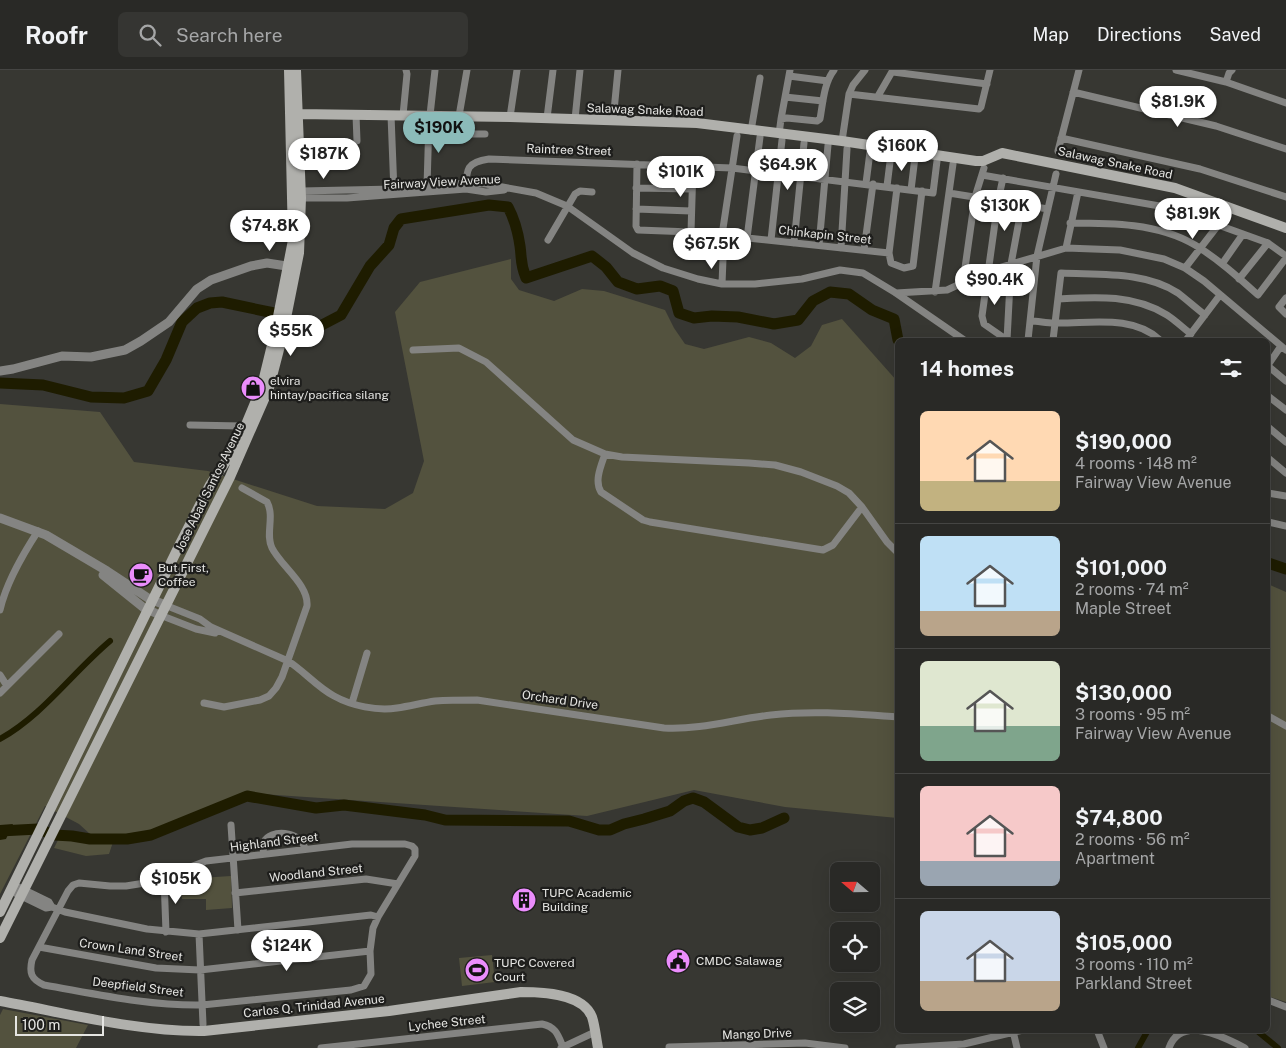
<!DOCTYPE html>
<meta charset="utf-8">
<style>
body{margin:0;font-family:"Public Sans",sans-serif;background:#353532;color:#f1f3f6;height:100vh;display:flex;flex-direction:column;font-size:19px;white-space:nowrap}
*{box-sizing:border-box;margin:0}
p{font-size:16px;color:#a5a6a7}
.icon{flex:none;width:28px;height:28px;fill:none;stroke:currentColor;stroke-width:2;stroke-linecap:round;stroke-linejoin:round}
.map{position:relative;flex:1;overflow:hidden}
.drawer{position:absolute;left:895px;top:268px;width:375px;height:695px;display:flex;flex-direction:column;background:#292926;border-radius:8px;box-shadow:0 5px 20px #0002,0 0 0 1px #454543}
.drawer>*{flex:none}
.needle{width:32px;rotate:290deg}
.buttons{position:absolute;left:830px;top:792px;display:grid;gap:10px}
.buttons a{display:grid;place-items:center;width:50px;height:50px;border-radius:8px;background:#292926;box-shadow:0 5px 20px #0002,0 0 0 1px #454543;font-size:25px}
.scale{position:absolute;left:15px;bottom:12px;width:89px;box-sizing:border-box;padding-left:5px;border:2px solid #e5e5e2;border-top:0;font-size:14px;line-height:18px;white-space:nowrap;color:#e5e5e2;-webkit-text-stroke:4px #1e1e1c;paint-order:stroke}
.price{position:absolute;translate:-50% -42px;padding:0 11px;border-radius:18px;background:#fff;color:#222;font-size:16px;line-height:32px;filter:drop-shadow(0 1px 2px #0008)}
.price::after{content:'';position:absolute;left:50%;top:30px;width:15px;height:11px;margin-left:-8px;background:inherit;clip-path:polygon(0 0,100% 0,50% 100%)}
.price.active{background:#8bbbb9;color:#111}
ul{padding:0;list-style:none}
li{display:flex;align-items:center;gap:15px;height:125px;padding:0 25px}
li+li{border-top:1px solid #454543}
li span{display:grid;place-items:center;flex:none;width:140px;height:100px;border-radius:8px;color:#555}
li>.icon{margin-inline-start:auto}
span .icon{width:60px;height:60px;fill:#fffc;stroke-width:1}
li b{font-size:21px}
h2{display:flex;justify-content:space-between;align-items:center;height:60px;padding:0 25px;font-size:21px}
header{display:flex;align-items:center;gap:30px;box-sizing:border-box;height:70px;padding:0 25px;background:#292926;border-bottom:1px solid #454543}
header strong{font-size:24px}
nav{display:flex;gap:28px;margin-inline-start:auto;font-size:18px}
.search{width:350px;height:45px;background:#353532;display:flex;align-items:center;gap:12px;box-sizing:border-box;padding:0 18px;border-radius:8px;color:#a5a6a7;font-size:19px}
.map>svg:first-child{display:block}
.green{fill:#53523e}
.water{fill:#1e1c00}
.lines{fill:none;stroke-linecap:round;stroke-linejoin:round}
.canal{stroke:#1e1c00;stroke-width:6}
.river{stroke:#1e1c00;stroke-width:11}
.minor{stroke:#848482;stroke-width:7}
.tertiary{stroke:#848482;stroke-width:9}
.secondary{stroke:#b0b0ac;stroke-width:10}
.labels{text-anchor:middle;stroke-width:4.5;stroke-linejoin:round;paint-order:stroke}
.street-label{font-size:12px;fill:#e5e5e2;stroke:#1e1e1c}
.poi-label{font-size:12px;fill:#e5e5e2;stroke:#1e1e1c;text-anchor:start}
</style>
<header>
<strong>Roofr</strong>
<div class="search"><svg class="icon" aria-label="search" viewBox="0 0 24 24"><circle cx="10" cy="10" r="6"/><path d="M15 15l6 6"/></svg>Search here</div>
<nav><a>Map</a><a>Directions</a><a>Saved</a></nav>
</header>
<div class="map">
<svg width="1286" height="978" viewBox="0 0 1286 978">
<rect width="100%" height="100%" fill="#373732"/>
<path class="green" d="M511 189V209L519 220 554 231 582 219 604 221 665 240 674 258 685 274 704 279 749 267 771 273 795 288 811 276 822 255 842 249 897 311V748L785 737 694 720 587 746 246 723 148 761 118 765 90 764 79 754 45 736 0 824V334L100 342 134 392 208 401 317 436 385 439 413 423 424 391 395 242 420 212Z
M1268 514 1286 522V932L1268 926Z
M59 768 113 772 109 784 86 786 54 778Z
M187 806 200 808 231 806 232 838 206 840V829H182L181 823H172L171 814Z
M492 885 495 912 462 916 459 888Z
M3 939 88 955 76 978H0V945Z"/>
<path class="water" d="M13 754 6 769 0 770V755Z
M192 809H196L197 823H192V821H189L187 817 184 819 182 818 183 814 191 812Z"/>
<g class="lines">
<path class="canal" d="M0 669C43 645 72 603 110 571
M1256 960 1278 978
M1138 978 1148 960"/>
<path class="river" d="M0 313 43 315 91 327 124 328 148 321 166 290 182 252 197 238 210 233 222 232 274 243 290 252 305 257 320 256 341 245 370 196 389 175 394 158 401 149 489 135 508 137C515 150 518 162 520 176 522 190 520 193 526 208L592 186 606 197 618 212 637 219 660 216 673 221 679 243 694 248 712 246 738 247 774 254 798 250 813 231 830 222 849 224 872 240 894 249 898 270
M1268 493 1286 499
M0 761 38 759 54 765 72 766 90 769H127L151 765 247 726 316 738 344 735 425 745 445 750 569 751 599 760H610L624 754 644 749 670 741 684 731 693 728 704 732 738 757 750 760 762 758 784 748"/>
<path class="minor" d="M1176 0 1226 12 1286 33
M893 2 987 14
M789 6 828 11
M1226 12 1229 3 1232 0
M1073 22 1216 56 1286 79
M849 24 979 39 981 37 990 0
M878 26 893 0
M785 27 823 31
M356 45 357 71
M391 45 394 122
M403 45 407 4 406 0
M430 45 435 0
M459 46 467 0
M510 47 517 0
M547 48 553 0
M575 49 580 0
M781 49 790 0
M613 51 618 0
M751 61 760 8
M428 64H485
M779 64 781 49 787 48 817 51 820 49C823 32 824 13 834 0
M1061 68 1200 99 1286 127
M842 71 849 24 853 15 865 0
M1058 81 1079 0
M637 94 636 156 638 160 691 162 889 183
M982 105 1171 138 1268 173 1286 186
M1003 108 998 131 982 246 984 254 1007 270
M866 113 870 82
M427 116 429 50
M887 116 891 84
M636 118 692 119
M897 118 889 183 891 193 904 198 913 196 922 121
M466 119C466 99 467 92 489 89L732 98 933 123 937 91
M911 120 915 87
M297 123 301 121 394 119 466 113 486 114 536 123 567 136 633 183 663 198 698 209 722 214H755L802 209 840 200 863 203 896 223 964 270
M949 123 1048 139
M298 127 301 128H347L466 119 486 122 504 120
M636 139 691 141
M1070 153C1111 153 1158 153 1195 175 1218 189 1238 207 1258 225L1286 188
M691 162 693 96
M722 165 737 66
M747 168 760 67
M548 170 575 124 580 121 592 122
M771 170 782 70
M794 173 804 73
M819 175 828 75
M841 178 847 79
M1066 178 1078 122
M864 180 873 114
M1222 194 1243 164
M1185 198 1219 154
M1239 209 1268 173
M963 212 975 127 984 98
M722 214 723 189
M935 222 953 94
M896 223 947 220 988 201 1066 178 1120 180 1164 189 1185 198 1204 211 1286 280
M1286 228 1279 237 1286 244
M1058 229C1095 227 1133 224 1167 245 1175 250 1183 258 1191 264
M1031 251C1038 251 1046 253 1054 253 1089 254 1132 244 1160 270
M1007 270 1011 194 1022 135
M1028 270 1037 186 1056 104
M1053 270 1061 203C1099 205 1145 201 1178 223 1187 230 1196 238 1205 245
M1186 270 1220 225
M413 280 459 278 486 292 573 370 605 384 622 387 749 393 775 395 801 402 837 416 849 423 862 437 887 472 898 483
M1268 295 1281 276
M1268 296 1286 311
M1268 326 1286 340
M190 355 242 356 249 359
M1268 357 1286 372
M605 384C601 396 594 411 601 422L643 450 650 452 823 480 833 475 862 437
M1268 388 1286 403
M1268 423 1286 426
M1268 452 1286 456
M165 535 200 549 211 557 288 591C304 601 317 617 334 626 352 636 377 641 397 638 410 636 422 633 435 631 449 630 463 630 477 630L664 658C701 660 735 649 771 645 814 640 855 644 898 647
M0 540C6 513 23 484 38 461
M160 545 196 559 215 563
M0 605 7 616
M0 623 59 564
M204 633 224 637 260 630 269 626 276 618 282 607 307 536C309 515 281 496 272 478 265 464 275 447 267 432L242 418
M352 633 367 583
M1268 646 1286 656
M231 755 238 860
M352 774H405L412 776 415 779V786L378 847 373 858 370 881 371 904 364 916 351 920 202 935C149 936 96 924 44 915 31 909 29 903 32 890L68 821 73 815 79 813 110 816H126L151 812 206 791Z
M264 784C263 780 262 776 264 772 269 759 301 760 305 779
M164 808 166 862
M14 815 49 832 52 837 65 842 147 859 199 864 371 845 378 847
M11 821 46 838 52 837
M235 823 366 809 398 814
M199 864 203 954
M39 877 156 898 200 900 370 881
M1268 930 1286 937
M1097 960 1104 978
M1013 961 1017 978
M669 977 805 973 845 978
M321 978 542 954C556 957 558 965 563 977
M561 978 595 962
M899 978 964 974 1023 960
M1169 978C1181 944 1224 967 1245 978"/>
<path class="tertiary" d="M0 301 13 299 62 286 91 287 125 280 141 271 169 252 197 219 211 210 251 196 267 193 293 197
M0 448 46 465 107 501 148 528 165 535
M103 505 144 538 160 545"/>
<path class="secondary" d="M291 42 298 44 510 47 697 53 842 71 976 91H983L1002 83 1175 118 1286 158
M0 842 180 474 210 415 233 381 245 357 262 316 274 267 293 170 289 0
M0 868 230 407 269 318 282 268 299 183 301 128 296 0
M0 931C66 943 137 962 204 961L389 941 521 922C542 922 583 923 592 947 595 956 596 968 598 978"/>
</g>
<defs>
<symbol id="shop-disc" viewBox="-11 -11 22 22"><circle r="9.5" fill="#eb8dfc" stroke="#1e1e1c"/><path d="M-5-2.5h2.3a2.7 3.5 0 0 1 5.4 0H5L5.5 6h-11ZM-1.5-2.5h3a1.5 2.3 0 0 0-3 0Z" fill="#111"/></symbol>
<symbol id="cafe-disc" viewBox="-11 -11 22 22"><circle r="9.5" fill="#eb8dfc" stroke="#1e1e1c"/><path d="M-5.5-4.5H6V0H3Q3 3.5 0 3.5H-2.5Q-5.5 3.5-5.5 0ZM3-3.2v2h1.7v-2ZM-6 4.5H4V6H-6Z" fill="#111"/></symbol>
<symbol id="building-disc" viewBox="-11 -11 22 22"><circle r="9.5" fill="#eb8dfc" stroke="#1e1e1c"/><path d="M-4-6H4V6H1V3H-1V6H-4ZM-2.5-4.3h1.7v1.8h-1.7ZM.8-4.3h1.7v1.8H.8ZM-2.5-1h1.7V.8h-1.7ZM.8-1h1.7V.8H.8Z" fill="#111"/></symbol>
<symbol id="civic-disc" viewBox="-11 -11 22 22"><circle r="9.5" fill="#eb8dfc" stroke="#1e1e1c"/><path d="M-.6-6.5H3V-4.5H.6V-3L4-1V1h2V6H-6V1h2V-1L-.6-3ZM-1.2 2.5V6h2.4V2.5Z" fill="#111"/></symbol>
<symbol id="stadium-disc" viewBox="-11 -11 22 22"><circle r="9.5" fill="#eb8dfc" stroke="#1e1e1c"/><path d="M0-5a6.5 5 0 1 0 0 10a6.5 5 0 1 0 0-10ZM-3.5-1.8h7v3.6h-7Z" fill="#111"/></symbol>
</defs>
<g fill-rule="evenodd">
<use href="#shop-disc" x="239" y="304" width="28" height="28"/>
<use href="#cafe-disc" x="127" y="491" width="28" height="28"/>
<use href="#building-disc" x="510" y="816" width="28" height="28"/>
<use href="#civic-disc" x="664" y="877" width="28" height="28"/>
<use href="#stadium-disc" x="463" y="886" width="28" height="28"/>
</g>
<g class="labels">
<g class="street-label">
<text transform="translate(645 40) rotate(2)" y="4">Salawag Snake Road</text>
<text transform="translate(569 80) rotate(2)" y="4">Raintree Street</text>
<text transform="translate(1115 93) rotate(12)" y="4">Salawag Snake Road</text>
<text transform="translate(442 112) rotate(-3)" y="4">Fairway View Avenue</text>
<text transform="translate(825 165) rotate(6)" y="4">Chinkapin Street</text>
<text transform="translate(210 417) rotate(-64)" y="4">Jose Abad Santos Avenue</text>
<text transform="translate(560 630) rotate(8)" y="4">Orchard Drive</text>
<text transform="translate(274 772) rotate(-7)" y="4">Highland Street</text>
<text transform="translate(316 803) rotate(-6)" y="4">Woodland Street</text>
<text transform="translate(131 880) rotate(8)" y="4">Crown Land Street</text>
<text transform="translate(138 917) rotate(7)" y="4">Deepfield Street</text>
<text transform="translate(314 936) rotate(-6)" y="4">Carlos Q. Trinidad Avenue</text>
<text transform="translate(447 953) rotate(-6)" y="4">Lychee Street</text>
<text transform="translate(757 964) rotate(-2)" y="4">Mango Drive</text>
</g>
<g class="poi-label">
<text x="270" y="315">elvira<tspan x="270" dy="14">hintay/pacifica silang</tspan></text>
<text x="158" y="502">But First,<tspan x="158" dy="14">Coffee</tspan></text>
<text x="542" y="827">TUPC Academic<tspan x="542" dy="14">Building</tspan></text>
<text x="696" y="895">CMDC Salawag</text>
<text x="494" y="897">TUPC Covered<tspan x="494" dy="14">Court</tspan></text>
</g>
</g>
</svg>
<div class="buttons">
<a><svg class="needle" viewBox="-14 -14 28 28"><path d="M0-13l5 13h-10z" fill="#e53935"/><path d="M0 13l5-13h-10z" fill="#a5a6a7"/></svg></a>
<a><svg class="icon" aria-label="locate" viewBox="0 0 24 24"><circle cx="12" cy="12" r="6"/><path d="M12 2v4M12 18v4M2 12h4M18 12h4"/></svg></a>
<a><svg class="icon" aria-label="layers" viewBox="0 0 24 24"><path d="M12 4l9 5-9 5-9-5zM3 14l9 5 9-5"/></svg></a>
</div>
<div class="scale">100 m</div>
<b class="price" style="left:1178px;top:58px">$81.9K</b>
<b class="price active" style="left:439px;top:84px">$190K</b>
<b class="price" style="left:902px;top:102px">$160K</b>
<b class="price" style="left:324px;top:110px">$187K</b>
<b class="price" style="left:788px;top:121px">$64.9K</b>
<b class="price" style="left:681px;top:128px">$101K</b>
<b class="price" style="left:1005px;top:162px">$130K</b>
<b class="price" style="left:1193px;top:170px">$81.9K</b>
<b class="price" style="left:270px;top:182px">$74.8K</b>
<b class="price" style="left:712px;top:200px">$67.5K</b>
<b class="price" style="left:995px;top:236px">$90.4K</b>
<b class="price" style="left:291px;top:287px">$55K</b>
<b class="price" style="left:176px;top:835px">$105K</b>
<b class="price" style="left:287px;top:902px">$124K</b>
<section class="drawer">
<h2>14 homes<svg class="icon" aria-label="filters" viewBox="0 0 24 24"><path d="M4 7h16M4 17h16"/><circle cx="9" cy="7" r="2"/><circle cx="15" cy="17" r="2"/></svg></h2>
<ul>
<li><span style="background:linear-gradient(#ffd9b3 70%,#c2b280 0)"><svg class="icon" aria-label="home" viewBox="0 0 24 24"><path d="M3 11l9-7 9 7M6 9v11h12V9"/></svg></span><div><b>$190,000</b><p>4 rooms · 148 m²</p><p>Fairway View Avenue</p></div></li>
<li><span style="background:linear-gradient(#bfe0f5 75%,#b9a48a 0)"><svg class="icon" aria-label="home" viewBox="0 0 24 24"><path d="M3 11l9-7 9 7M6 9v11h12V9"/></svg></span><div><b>$101,000</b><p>2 rooms · 74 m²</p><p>Maple Street</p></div></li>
<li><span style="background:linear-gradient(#dfe7d0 65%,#7fa58c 0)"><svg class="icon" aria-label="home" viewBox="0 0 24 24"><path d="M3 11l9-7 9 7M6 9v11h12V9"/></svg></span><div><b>$130,000</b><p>3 rooms · 95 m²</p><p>Fairway View Avenue</p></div></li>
<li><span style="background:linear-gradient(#f6c9c9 75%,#9aa5b1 0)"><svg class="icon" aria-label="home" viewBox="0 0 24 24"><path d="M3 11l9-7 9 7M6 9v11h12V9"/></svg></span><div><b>$74,800</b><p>2 rooms · 56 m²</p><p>Apartment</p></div></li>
<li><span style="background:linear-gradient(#c9d6e8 70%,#b9a48a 0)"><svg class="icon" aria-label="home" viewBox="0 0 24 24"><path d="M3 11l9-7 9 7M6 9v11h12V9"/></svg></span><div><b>$105,000</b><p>3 rooms · 110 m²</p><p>Parkland Street</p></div></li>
</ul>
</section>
</div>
